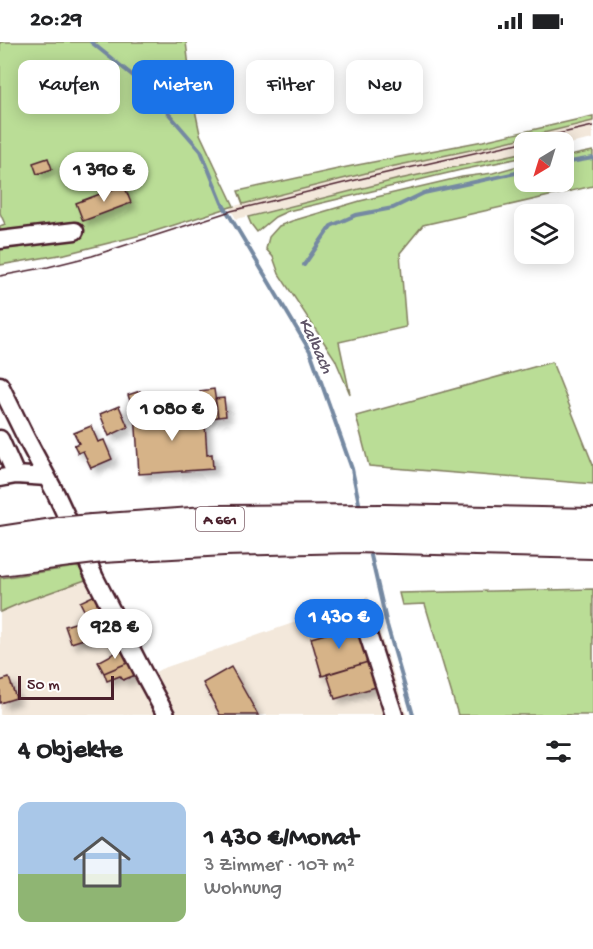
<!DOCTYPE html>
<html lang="de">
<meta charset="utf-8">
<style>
body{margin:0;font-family:"Gochi Hand",sans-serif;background:#f2f2f2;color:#202124;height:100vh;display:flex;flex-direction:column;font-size:22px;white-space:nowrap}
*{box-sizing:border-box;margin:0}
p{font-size:20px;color:#757577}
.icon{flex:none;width:33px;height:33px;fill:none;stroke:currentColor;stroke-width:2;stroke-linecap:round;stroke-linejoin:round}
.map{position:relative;height:673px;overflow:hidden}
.drawer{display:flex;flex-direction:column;background:#fff;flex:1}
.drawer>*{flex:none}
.hud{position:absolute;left:18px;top:18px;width:558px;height:54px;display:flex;gap:12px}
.needle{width:39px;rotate:218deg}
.controls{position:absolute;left:514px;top:90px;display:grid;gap:12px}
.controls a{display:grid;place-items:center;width:60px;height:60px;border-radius:12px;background:#fff;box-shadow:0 3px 15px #0003;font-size:30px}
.scale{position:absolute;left:18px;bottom:15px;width:96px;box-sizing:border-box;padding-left:6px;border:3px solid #4a1f2b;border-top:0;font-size:16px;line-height:21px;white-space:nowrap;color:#4a1f2b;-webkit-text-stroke:4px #fff;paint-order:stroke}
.price{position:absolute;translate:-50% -51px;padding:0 14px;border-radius:21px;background:#fff;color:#222;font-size:20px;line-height:39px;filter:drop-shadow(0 2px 3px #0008)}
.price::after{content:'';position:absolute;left:50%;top:36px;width:18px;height:14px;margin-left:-9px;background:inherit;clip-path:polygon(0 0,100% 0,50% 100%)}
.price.on{background:#1a73e8;color:#fff}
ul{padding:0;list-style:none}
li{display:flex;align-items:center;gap:18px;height:150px;padding:0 18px}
li span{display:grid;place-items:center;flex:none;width:168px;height:120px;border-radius:12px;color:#555}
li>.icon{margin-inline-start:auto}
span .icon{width:72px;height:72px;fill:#fffc;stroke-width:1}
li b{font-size:26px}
h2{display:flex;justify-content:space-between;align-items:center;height:72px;padding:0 18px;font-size:26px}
.pill{padding:0 21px;border-radius:12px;background:#fff;box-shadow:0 3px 15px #0003;font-size:21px;line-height:54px}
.pill.on{background:#1a73e8;color:#fff}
.status{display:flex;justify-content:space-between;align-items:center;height:42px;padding:0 30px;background:#fff;direction:ltr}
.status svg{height:16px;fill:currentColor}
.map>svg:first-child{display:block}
.built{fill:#f3e8db}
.green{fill:#badd96;stroke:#827e60;stroke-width:1.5}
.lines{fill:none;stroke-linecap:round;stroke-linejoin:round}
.stream{stroke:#7589a2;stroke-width:4}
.building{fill:#d6b388;stroke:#4a1f2b;stroke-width:1.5;filter:url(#shadow)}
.minor-casing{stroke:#4a1f2b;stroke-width:21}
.highway-casing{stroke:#4a1f2b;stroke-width:30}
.minor{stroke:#fff;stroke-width:16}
.highway{stroke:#fff;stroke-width:26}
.tram{stroke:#4a1f2b;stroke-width:1.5}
.highway-bridge-casing{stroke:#4a1f2b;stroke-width:30;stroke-linecap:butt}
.highway-bridge{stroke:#fff;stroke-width:26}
.labels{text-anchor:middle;stroke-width:4.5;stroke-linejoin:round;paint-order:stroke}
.shield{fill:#fff;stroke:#80626b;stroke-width:1.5}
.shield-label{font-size:15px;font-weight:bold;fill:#4a1f2b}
.water-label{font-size:18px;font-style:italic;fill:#5f5467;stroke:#fff}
</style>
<div class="status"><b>20:29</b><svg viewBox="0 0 49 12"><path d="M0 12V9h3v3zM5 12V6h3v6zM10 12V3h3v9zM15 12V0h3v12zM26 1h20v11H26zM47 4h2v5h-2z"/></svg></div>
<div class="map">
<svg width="593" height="673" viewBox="0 0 593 673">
<defs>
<filter id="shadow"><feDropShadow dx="5.5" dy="5.5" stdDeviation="3" flood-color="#0004"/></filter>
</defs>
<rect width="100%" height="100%" fill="#fff"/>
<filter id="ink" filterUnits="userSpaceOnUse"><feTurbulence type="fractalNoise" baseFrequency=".0167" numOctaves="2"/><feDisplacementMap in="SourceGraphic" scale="12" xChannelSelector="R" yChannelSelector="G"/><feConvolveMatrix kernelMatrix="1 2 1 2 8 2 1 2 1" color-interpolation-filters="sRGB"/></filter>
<g filter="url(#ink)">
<path class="built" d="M593 79V97L564 103V100H525V110L395 138 236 177 230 165 390 125 485 105Z
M98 525 152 632 161 627 368 555 407 673H0V537Z"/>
<path class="green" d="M0 0H186L193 58 200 92 234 164 149 191 65 212 0 223V184L5 182 0 171Z
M593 74V79L485 105 390 125 243 162 238 149 347 125 483 99Z
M593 109V144L423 183 400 211 406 285 339 300 350 352 335 317 279 232 273 215 266 207 269 195 279 184 292 179 360 159 402 149 462 135 493 131 525 122V140H564V115Z
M525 110V115L461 128 288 169 275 175 257 190 251 182 248 175 395 138Z
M552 320 593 423V442L369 424 356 374Z
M76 525 89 529 91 536 23 560 0 570V536Z
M593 547V673H458L425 562 402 563 399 551Z"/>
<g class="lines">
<path class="stream" d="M91 0 142 41 201 109 222 161 310 309 352 427 360 466
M564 121 593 116
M304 223 331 184 356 173 393 166 424 151 525 129
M369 505 387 583 413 673"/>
</g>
<path class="building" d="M48 116 52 127 37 132 33 121Z
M124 143 131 161 83 179 76 161Z
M214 347 218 375 204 377 200 349Z
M140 349 143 358 131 362 128 353Z
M224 356 226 374 218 375 215 357Z
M119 364 128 385 109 394 100 372Z
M198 367 199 382 205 381 207 413 212 412 213 427 139 432 135 371Z
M91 384 98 400 104 398 112 417 91 426 83 409 78 411 74 403 79 401 74 391Z
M97 552 105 567 88 576 80 560Z
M84 578 90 595 71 601 65 584Z
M357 583 368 620 322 634 311 596Z
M126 605 132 619 104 631 98 620Z
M132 619 138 632 123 638 120 634 107 639 104 631Z
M368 620 376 645 335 657 327 632Z
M231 625 258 673H220L203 641Z
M9 636 16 656 0 661V639Z"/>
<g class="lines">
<defs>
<path id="minor" d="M0 198 75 189
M0 343 26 396 56 452 95 536 145 634 166 673
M0 397 16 433
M0 436 16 433 47 435
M362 574 394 673"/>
<path id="highway" d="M92 486 221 477 384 476 593 480
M0 498 59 489
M102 507 224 500 353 497 593 503
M0 520 69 511"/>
</defs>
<use href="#minor" class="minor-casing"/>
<use href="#highway" class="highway-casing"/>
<use href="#minor" class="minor"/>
<use href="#highway" class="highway"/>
<path class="tram" d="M0 234 48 225 92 214 231 169 360 137 593 84"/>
<defs>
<path id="highway-bridge" d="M59 489 92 486
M69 511 102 507"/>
</defs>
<use href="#highway-bridge" class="highway-bridge-casing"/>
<use href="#highway-bridge" class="highway-bridge"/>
</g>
</g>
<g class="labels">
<rect class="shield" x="196" y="465" width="48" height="24" rx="4.5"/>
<g class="shield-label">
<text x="220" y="482">A 661</text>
</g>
<g class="water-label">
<text transform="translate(317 303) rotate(65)" y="6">Kalbach</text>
</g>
</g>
</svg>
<div class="controls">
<a><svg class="needle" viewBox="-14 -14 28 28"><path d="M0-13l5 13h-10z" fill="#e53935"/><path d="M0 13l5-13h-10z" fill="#757577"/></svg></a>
<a><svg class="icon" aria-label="layers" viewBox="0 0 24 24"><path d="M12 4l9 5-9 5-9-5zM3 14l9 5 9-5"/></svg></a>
</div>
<div class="scale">50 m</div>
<b class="price" style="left:104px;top:161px">1 390 €</b>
<b class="price" style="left:172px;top:400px">1 080 €</b>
<b class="price on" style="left:339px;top:608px">1 430 €</b>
<b class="price" style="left:115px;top:618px">928 €</b>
<div class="hud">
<a class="pill">Kaufen</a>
<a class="pill on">Mieten</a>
<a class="pill">Filter</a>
<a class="pill">Neu</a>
</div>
</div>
<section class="drawer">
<h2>4 Objekte<svg class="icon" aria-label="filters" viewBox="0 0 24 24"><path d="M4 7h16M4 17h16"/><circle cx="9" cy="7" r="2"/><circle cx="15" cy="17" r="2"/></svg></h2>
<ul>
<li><span style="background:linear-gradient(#a9c7e8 60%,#8fb573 0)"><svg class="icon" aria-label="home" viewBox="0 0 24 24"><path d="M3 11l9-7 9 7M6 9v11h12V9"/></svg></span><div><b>1 430 €/Monat</b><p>3 Zimmer · 107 m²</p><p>Wohnung</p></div></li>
</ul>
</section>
